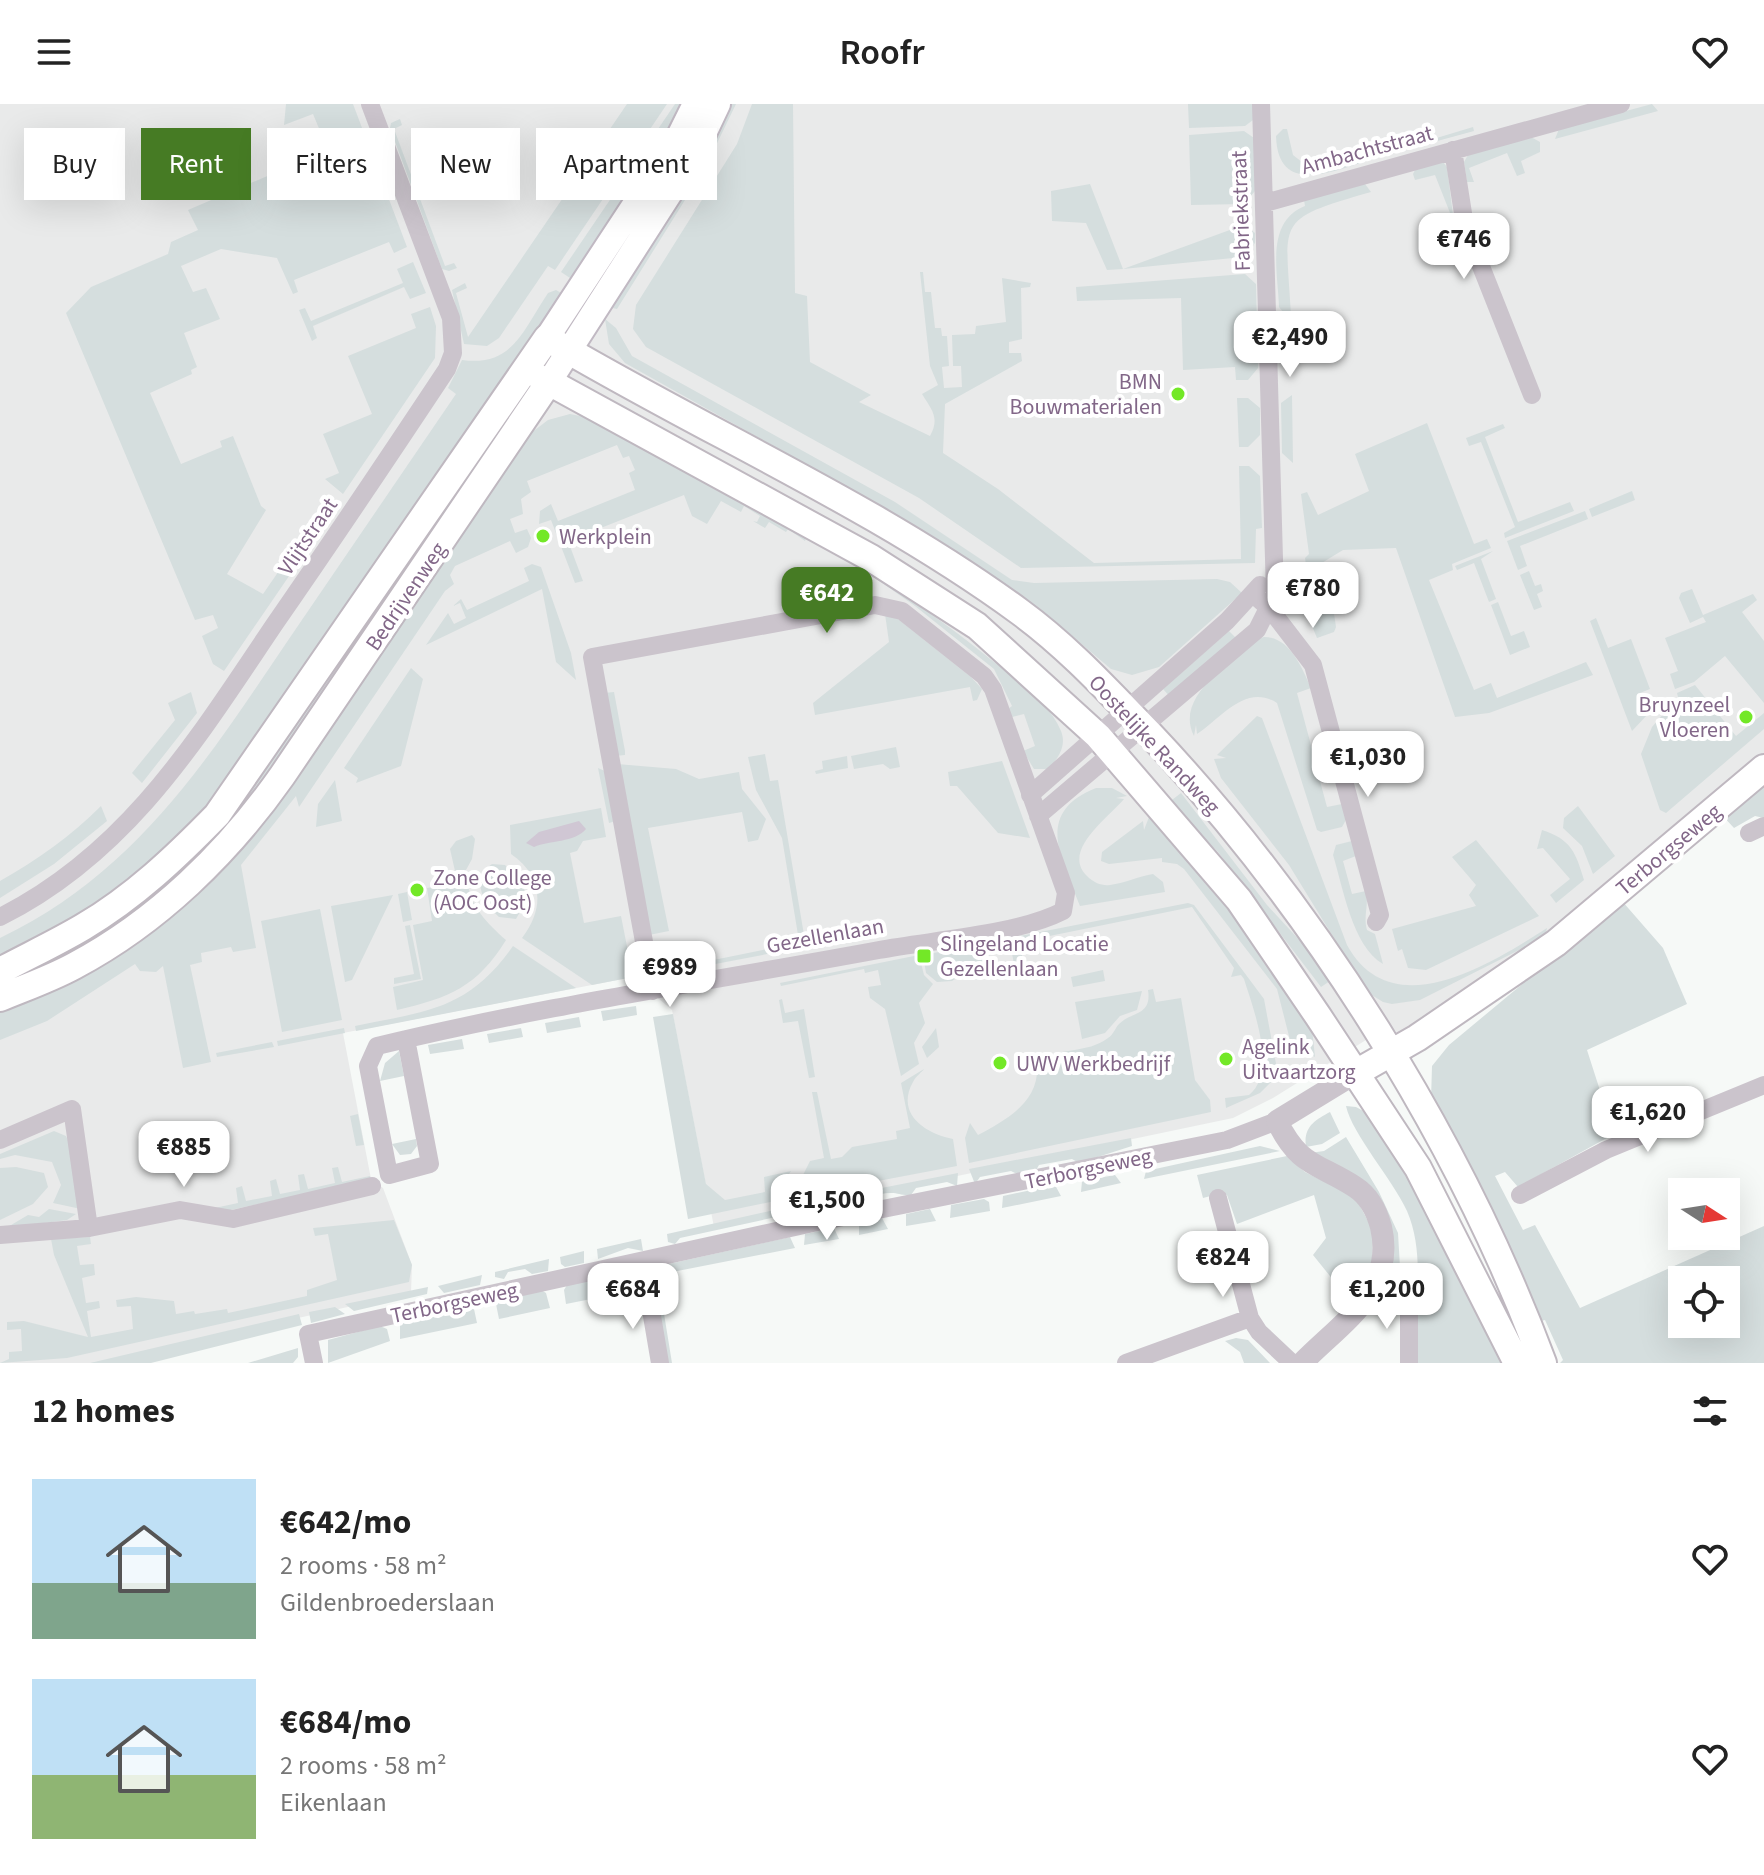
<!DOCTYPE html>
<meta charset="utf-8">
<style>
body{margin:0;font-family:"Source Sans 3",sans-serif;background:#f6f6f6;color:#222;height:100vh;display:flex;flex-direction:column;font-size:30px;white-space:nowrap}
*{box-sizing:border-box;margin:0}
p{font-size:26px;color:#767676}
.icon{flex:none;width:44px;height:44px;fill:none;stroke:currentColor;stroke-width:2;stroke-linecap:round;stroke-linejoin:round}
.map{position:relative;height:1259px;overflow:hidden}
.details{display:flex;flex-direction:column;background:#fff;flex:1}
.details>*{flex:none}
.hud{position:absolute;left:24px;top:24px;width:800px;height:72px;display:flex;gap:16px}
.needle{width:52px;rotate:102deg}
.fabs{position:absolute;left:1668px;top:1074px;display:grid;gap:16px}
.fabs a{display:grid;place-items:center;width:72px;height:72px;border-radius:0px;background:#fff;box-shadow:0 8px 32px #0002;font-size:40px}
.price{position:absolute;translate:-50% -68px;padding:0 18px;border-radius:16px;background:#fff;color:#222;font-size:26px;line-height:52px;filter:drop-shadow(0 2px 4px #0008)}
.price::after{content:'';position:absolute;left:50%;top:48px;width:24px;height:18px;margin-left:-12px;background:inherit;clip-path:polygon(0 0,100% 0,50% 100%)}
.price.on{background:#467b24;color:#fff}
ul{padding:0;list-style:none}
li{display:flex;align-items:center;gap:24px;height:200px;padding:0 32px}
li span{display:grid;place-items:center;flex:none;width:224px;height:160px;border-radius:0px;color:#555}
li>.icon{margin-inline-start:auto}
span .icon{width:96px;height:96px;fill:#fffc;stroke-width:1}
li b{font-size:34px}
h2{display:flex;justify-content:space-between;align-items:center;height:96px;padding:0 32px;font-size:34px}
.pill{padding:0 28px;border-radius:0px;background:#fff;box-shadow:0 8px 32px #0002;font-size:28px;line-height:72px}
.pill.on{background:#467b24;color:#fff}
header{display:flex;justify-content:space-between;align-items:center;height:104px;padding:0 32px;background:#fff;font-size:36px;font-weight:600}
.map>svg:first-child{display:block}
.built{fill:#e9eaea}
.green{fill:#d5dede;fill-rule:evenodd}
.water{fill:#d0c7d4}
.lines{fill:none;stroke-linecap:round;stroke-linejoin:round}
.secondary-casing{stroke:#c1b9c3;stroke-width:28}
.primary-casing{stroke:#bfb8c0;stroke-width:30}
.minor{stroke:#cbc4cc;stroke-width:18}
.tertiary{stroke:#cbc4cc;stroke-width:22}
.secondary{stroke:#fff;stroke-width:24}
.primary{stroke:#fff;stroke-width:26}
.poi-dot{fill:#73e827;stroke:#fff;stroke-width:3}
.labels{text-anchor:middle;stroke-width:8;stroke-linejoin:round;paint-order:stroke}
.street-label{font-size:22px;fill:#826788;stroke:#fff}
.poi-label{font-size:22px;fill:#826788;stroke:#fff;text-anchor:start}
</style>
<header><svg class="icon" aria-label="menu" viewBox="0 0 24 24"><path d="M4 6h16M4 12h16M4 18h16"/></svg>Roofr<svg class="icon" aria-label="heart" viewBox="0 0 24 24"><path d="M12 20l-8-8c-3-5 5-10 8-4 3-6 11-1 8 4z"/></svg></header>
<div class="map">
<svg width="1764" height="1259" viewBox="0 0 1764 1259">
<rect width="100%" height="100%" fill="#f6f9f7"/>
<path class="built" d="M0 0H1764V660L1411 944 1390 921 1273 994 1233 1014 714 1123 672 906 633 873 343 929 371 1075 383 1084 412 1161 411 1189 94 1259H0Z"/>
<path class="green" d="M286 0H353L407 143 394 149 389 138 294 176 298 188 293 190 277 154 221 145 181 162 193 188 206 184 220 215 184 229 197 263 191 266 192 270 150 289 181 360 222 343 220 337 233 332 261 402 266 406 227 470 263 490 312 419 320 401 330 397 337 402 224 567 213 560 202 532 218 524 213 511 195 516 66 209 91 183 168 150 171 138 198 126 188 106 328 46 313 10 284 21Z
M627 0H667L555 166 548 162 499 234 487 242 464 240 452 186 465 179 467 184 456 189 468 233Z
M675 0H687L573 176 561 168Z
M725 0H736L705 64 617 205 608 203Z
M752 0H793L795 189 807 192 810 258 871 291 859 298 930 332C940 314 932 306 922 290L938 281 930 262 920 168H923L925 188H931L935 224H941L942 232H947L949 262 942 263 944 284 962 283 961 262H953L952 231 975 230 976 222 1006 218 1002 174 1031 179 1030 183 1021 184 1022 235 1009 238V249H1021L1022 257 945 300 943 349 998 385 1094 459 1241 455 1239 362H1249L1260 372 1262 424 1256 425 1255 459 1021 464 919 394 646 243 633 225 636 201 737 40Z
M1188 0H1253V16L1245 22 1189 24Z
M1652 0 1658 7 1555 35 1559 25Z
M400 15 402 21 394 25 445 162 454 159 457 164 449 167 442 165 390 24 391 19Z
M1473 23 1474 27 1397 48V46Z
M1283 25H1287L1293 51 1312 66 1376 51 1377 54C1339 64 1278 96 1276 32Z
M1244 27 1254 34 1255 87 1244 100 1191 101 1189 31Z
M1531 33 1540 38V48L1521 57 1525 69 1517 72 1507 49 1469 64 1474 78H1467L1464 58 1468 51Z
M1443 58 1447 63 1454 119 1435 71 1415 76 1413 70 1415 66Z
M1090 80 1123 165 1238 123 1239 117 1255 129V139L1243 153 1123 165 1107 166 1086 119 1052 117 1051 87Z
M1365 80 1371 88C1273 116 1286 115 1291 212H1286L1279 203C1278 168 1265 118 1305 102L1304 96Z
M413 158 426 189 410 195 404 183 313 222 317 234 312 237 299 206 305 204 311 217 403 179 397 165Z
M1245 170 1256 180 1258 264 1248 276H1236L1235 263 1183 266 1181 194 1077 197 1076 183Z
M556 186 563 190 233 674 176 739 91 806 0 853V834C138 768 209 653 291 532 346 451 401 371 456 290L448 284 462 256C513 263 523 226 548 189Z
M430 203 436 222 435 254 343 390 325 375 339 369 323 330 372 310 348 252 416 224 411 210Z
M605 215 616 224 632 252 895 398 1012 476 1034 479 1217 475 1230 478 1242 489 1159 563 1132 571 1111 565 1058 520 890 407 625 259 609 240Z
M1285 226H1290L1291 261 1280 253 1279 233Z
M1292 291 1293 359 1282 349 1281 299Z
M1237 294H1248L1260 304V331L1248 343H1239Z
M514 303 292 641 228 727 165 785 91 840 0 886V875L147 790Z
M570 310 590 314C730 388 871 457 994 558 1017 577 1049 598 1061 627 1067 642 1058 654 1049 665H1034L1023 647 1035 642 1024 610 1012 613 1008 605 1012 602 994 565 915 502 861 464 806 434 805 437 788 425 786 428 769 418 765 424 753 417 757 418 760 412 744 402 741 408 721 397 707 420 692 412 684 391 568 437 583 477 575 479 551 416 539 420 540 407 551 400 558 417 635 386 629 369 635 366 629 352 623 354 617 341 527 377 531 388 521 395 523 410 510 415 515 429 527 425 531 434 528 443 516 449 510 437 455 462 450 471 454 480 445 487 299 703 296 692 241 761 256 844 233 848 231 843 201 849 202 858 190 861 211 958 183 964 163 862 156 868 140 867 135 860 47 917 0 936V907L49 884 156 821 527 332 548 316Z
M1427 319 1474 440 1487 435 1491 444 1452 460 1453 466 1429 476 1474 586 1491 579 1497 594 1586 558 1593 571 1489 609 1455 613 1396 444 1343 446 1307 468 1305 454 1309 450 1301 390 1307 388 1318 411 1369 387 1355 350Z
M1503 320 1505 324 1485 333 1518 418 1570 398 1574 407 1505 434 1504 429 1515 423 1481 338 1469 342 1466 334Z
M1632 387 1635 396 1592 413 1589 405Z
M1585 407 1588 415 1520 442 1527 462 1518 466 1507 437Z
M1493 447 1481 455 1496 495 1489 498 1474 459 1457 466 1455 462Z
M532 460 541 463 571 549 576 576 556 558 542 485 426 541 448 509 454 520 466 514 460 499 453 502 461 495 467 506 529 477 524 464Z
M1529 467 1535 482 1541 480 1543 487 1537 490 1542 503 1534 506 1520 471Z
M1329 476 1336 523 1334 528 1317 534 1309 515 1316 512 1308 486Z
M1692 485 1703 511 1753 490 1757 496 1742 508 1764 537V599L1725 552 1694 578 1675 585 1670 570 1678 567 1665 534 1706 518 1703 513 1690 519 1679 494 1681 489Z
M1498 498 1511 532 1524 527 1530 543 1510 551 1491 501Z
M885 510 898 515 971 573 982 585 977 596 973 597 970 583 815 611 813 599 889 538Z
M1596 514 1608 544 1631 535 1650 585 1640 589 1648 610 1632 627 1590 517Z
M1229 527 1238 536 1171 594 1163 585Z
M1264 533C1290 533 1302 564 1311 584L1297 589 1315 656 1328 653 1334 673 1320 677 1327 703 1342 700 1347 714 1342 723 1321 728 1317 726 1277 599C1246 579 1222 613 1197 630L1196 621 1194 632C1174 593 1230 560 1254 536Z
M411 564 423 575 401 662 356 679 358 674 344 664Z
M1695 581 1736 632 1764 609V625L1666 709 1660 706 1641 650 1652 623 1678 593 1677 589Z
M191 588 197 609 142 679 132 669 175 616 168 599Z
M614 588 625 647V651L615 652 604 589Z
M1257 612 1262 614 1347 841C1392 923 1491 860 1547 824L1545 833 1420 896 1392 900 1383 898 1367 888 1289 761 1221 674 1214 655 1226 654 1217 651Z
M896 643 900 663 890 665 883 660 854 665 851 652Z
M765 650 770 677 778 676 805 837 800 843 782 734 756 686 748 653Z
M847 652 848 664 816 670 815 667 823 665 822 657Z
M1002 657 1030 734 998 729 957 682H950L948 668Z
M617 660 676 665 699 675 739 668 742 685 766 715 758 736 748 738 742 708 648 724 669 827 649 831Z
M598 664 607 668 616 717 609 719Z
M335 676 342 717 316 723 318 700Z
M1764 676V714L1755 712 1734 724 1721 710Z
M1096 684H1112L1127 692 1116 694 1124 695C1108 714 1061 747 1087 772 1094 779 1102 782 1110 781 1125 779 1140 772 1153 770L1163 778 1165 788 1080 802C1062 755 1033 709 1096 684Z
M1181 689 1267 801 1315 853 1330 877 1321 883 1218 748 1168 699Z
M101 702 107 717 54 760 0 794V777C37 756 71 732 101 702Z
M1578 702 1615 752 1593 770 1582 742 1563 724 1564 714Z
M601 704 606 733 583 737 577 747 570 749 584 819 621 812 633 873 592 881 522 834C545 804 543 772 511 750L510 721Z
M1149 713 1222 791 1312 925 1315 953 1290 936 1277 885 1184 765 1177 760 1162 758V754L1109 760 1101 757 1102 748 1143 717 1144 726Z
M1542 726C1571 735 1576 749 1584 776L1556 799 1550 791 1570 775 1543 744 1537 745Z
M472 731 475 735 472 755 466 766 455 767 450 745 456 737Z
M1476 736 1539 812 1426 866 1408 864 1402 845 1398 847 1392 825 1476 802 1469 791 1476 781 1452 753Z
M1352 737 1356 752 1343 757 1352 790 1366 787C1369 803 1363 811 1367 826L1375 830 1383 860C1352 842 1343 783 1333 751L1336 741Z
M492 760 505 761 524 781 525 799 516 815 499 813C483 799 470 775 492 760Z
M468 776C468 801 489 821 506 836 477 883 449 894 397 906L393 883 423 876 413 821 432 817 427 784Z
M407 788 412 816 403 818 398 790Z
M393 791 352 876 345 878 331 802Z
M1622 797 1663 844 1687 900 1587 946 1614 1030 1518 1083 1505 1068 1495 1072 1523 1126 1535 1121 1580 1204 1764 1122V1259H1560L1563 1256 1545 1216 1537 1218 1431 996 1432 962 1449 941ZM1682 1176H1726V1220H1682Z
M1188 799 1194 801 1264 895 1277 965 1282 967 1260 989 1226 1004 1225 994 1249 991C1278 968 1253 904 1244 875L1241 871 1231 873 1234 864 1192 803 1020 838 1024 864 1015 865 1009 834Z
M320 805 342 916 282 928 261 817Z
M410 821 421 875 394 880V874L414 870 405 822Z
M987 839 993 873 976 876 961 871 952 877 937 878 926 869 923 851Z
M513 842 576 884 356 927 355 922C427 907 468 906 513 842Z
M782 842 783 847 668 869 664 849 676 848 679 863Z
M919 851 924 871 933 880 919 899 925 919 914 939 919 960 901 972 885 905 870 894 868 883 881 881 878 866 865 869 864 865 781 882 780 879Z
M1103 866 1105 877 1073 883 1071 873Z
M1153 885 1156 898 1181 894 1195 976 1210 996 1211 1008 969 1059 965 1034 970 1019 978 1031C1009 1014 1041 997 1037 957 1059 943 1087 950 1108 934 1114 930 1115 924 1119 920 1132 907 1152 912 1148 886Z
M1142 887 1137 906 1120 912 1105 929 1082 935 1075 898Z
M782 895 785 909 804 905 815 973 809 974 798 917 783 919 779 896Z
M636 902 637 911 603 917 601 907Z
M673 910 706 1080 725 1096 765 1088 764 1073 791 1067 783 1079 785 1095 688 1115 653 913Z
M579 913 581 923 547 929 545 919Z
M344 924 345 929 278 942 277 937Z
M521 924 523 933 489 939 487 930Z
M936 924 939 943 927 954 922 943Z
M462 935 464 945 430 950 428 941Z
M272 938 274 943 217 953 216 949Z
M399 947 404 972 380 977 385 959Z
M924 965C922 968 916 972 913 978 895 1010 926 1030 953 1035L957 1062 799 1092 798 1081 810 1057 824 1054 812 988H817L831 1055 842 1053 852 1043 897 1035 896 1027 910 1024 901 979Z
M1346 1002 1356 1003 1380 1016 1503 1259H1415C1413 1210 1427 1153 1407 1107 1393 1076 1352 1030 1346 1002Z
M1330 1008 1340 1029 1322 1040 1306 1043C1303 1023 1315 1016 1330 1008Z
M358 1010 364 1041 356 1042 350 1012Z
M54 1027 66 1032 69 1038 81 1105 53 1099 61 1081 52 1058 15 1051 0 1055V1050Z
M1346 1033 1379 1088 1398 1129 1401 1180H1391L1389 1120 1310 1049 1324 1047Z
M1131 1034 1132 1042 1079 1059 1072 1055 1039 1061 1035 1068 1019 1071 1011 1067 980 1073 975 1080 969 1065Z
M416 1035 417 1042 411 1050 400 1051 392 1040Z
M1260 1042 1280 1047 1144 1075 1146 1067Z
M1287 1052 1305 1068 1355 1093 1373 1126 1372 1169 1351 1198 1313 1151 1326 1134 1314 1091 1237 1120 1227 1091 1222 1089 1203 1094 1197 1071Z
M16 1063 44 1069 48 1083 33 1100 0 1116V1064Z
M338 1063 342 1078 370 1072 371 1076 226 1107 210 1105 238 1099 236 1084 242 1082 246 1097 272 1092 270 1077 276 1075 280 1090 300 1086 298 1071 304 1070 308 1085 335 1079 332 1064Z
M958 1069 957 1082 947 1078 916 1084 911 1091C902 1092 899 1089 891 1089 876 1089 864 1096 853 1102L851 1090Z
M1115 1071 1121 1079 1081 1088 1082 1077Z
M1055 1081 1061 1092 1002 1104 1003 1092Z
M846 1091 849 1103 838 1099 807 1106 805 1111 802 1100Z
M984 1095 989 1098 990 1107 950 1114 951 1101Z
M788 1103 791 1115 776 1113 680 1134 675 1140 668 1138 667 1130Z
M49 1105 76 1110 67 1116 6 1124 28 1111 39 1113Z
M930 1105 936 1117 906 1122V1110Z
M882 1114 888 1125 859 1131V1119Z
M394 1116 412 1161 409 1178 67 1254 0 1259 9 1255V1248L22 1247 21 1225 7 1226V1218L24 1217 88 1233 54 1151 51 1135 90 1133 91 1140 77 1142 80 1161 94 1160 95 1171 82 1174 86 1199 99 1197 100 1204 87 1207 91 1233 133 1225 131 1202 117 1203 116 1196 136 1193 174 1197 176 1210 194 1207 195 1210 227 1205 228 1209 307 1192V1186L337 1176 328 1130 315 1132 313 1124Z
M834 1124 839 1135 804 1141 805 1130Z
M790 1133 795 1144 662 1170 664 1161Z
M641 1135 643 1147 628 1144 598 1155 597 1145Z
M584 1147V1159L565 1163 561 1160 560 1153Z
M549 1155 548 1167 532 1170 525 1165 508 1168 504 1175 495 1173V1168Z
M624 1169 636 1186 566 1200 564 1186 567 1181Z
M482 1171 480 1181 444 1189 438 1182Z
M428 1183 427 1190 354 1207 345 1200Z
M660 1185 672 1259H666L655 1186Z
M541 1186 546 1189 550 1204 499 1215 496 1200 500 1195Z
M469 1201 474 1205 477 1219 400 1235V1217Z
M335 1203 345 1210 311 1219 309 1208Z
M299 1210 302 1221 151 1259H90Z
M380 1222 387 1225 390 1237 328 1259V1236Z
M1236 1234 1248 1236 1270 1259H1244L1240 1248 1225 1237Z
M298 1244V1253L293 1259H248Z"/>
<path class="water" d="M579 717 586 725C574 739 550 736 534 743L526 739 539 728Z"/>
<g class="lines">
<defs>
<path id="secondary" d="M547 234 677 36 695 0
M532 269 549 278 692 55 718 0"/>
<path id="primary" d="M0 867C28 852 56 839 83 823 134 793 176 753 217 711L547 234C703 327 874 401 1020 508 1068 543 1109 588 1150 630 1315 805 1459 1034 1543 1259
M0 894C24 884 50 875 74 862 157 818 228 749 282 672L549 278 871 454 977 522 1098 632 1239 796 1318 912 1418 1064 1517 1259
M1354 970 1417 934 1556 839 1764 664"/>
</defs>
<use href="#secondary" class="secondary-casing"/>
<use href="#primary" class="primary-casing"/>
<path class="minor" d="M1453 46 1465 122 1532 291
M1265 99 1621 0
M1254 491 1270 505 1313 561 1380 811 1376 818
M1030 691 1227 517 1260 481
M1038 712 1257 526 1275 490 1261 0
M1749 729 1764 722
M0 813C128 749 197 635 274 521 333 436 390 351 447 265L453 249 451 214 370 0
M406 935 430 1060 389 1071 368 962 377 942C542 902 712 877 879 846 932 836 1016 831 1063 807L1066 789 993 585 984 572 902 507 875 501 592 553 653 887
M0 1036 72 1005 89 1124
M1520 1091 1606 1046 1764 981
M1218 1094 1250 1214 1259 1228 1292 1259
M0 1131 89 1124 180 1106 233 1115 372 1082
M643 1159 660 1259
M1374 1187 1409 1197V1259
M314 1259 308 1230 813 1119 1227 1036 1277 1017
M1126 1259 1250 1214"/>
<path class="tertiary" d="M1302 1259C1341 1219 1396 1187 1381 1123 1377 1108 1369 1092 1355 1083 1318 1059 1299 1063 1277 1017L1354 970"/>
<use href="#secondary" class="secondary"/>
<use href="#primary" class="primary"/>
</g>
<g class="poi-dot">
<circle cx="1178" cy="290" r="8"/>
<circle cx="543" cy="432" r="8"/>
<circle cx="1746" cy="613" r="8"/>
<circle cx="417" cy="786" r="8"/>
<rect x="916" y="844" width="16" height="16" rx="4"/>
<circle cx="1226" cy="955" r="8"/>
<circle cx="1000" cy="959" r="8"/>
</g>
<g class="labels">
<g class="street-label">
<text transform="translate(1367 45) rotate(-15)" y="8">Ambachtstraat</text>
<text transform="translate(1240 107) rotate(-92)" y="8">Fabriekstraat</text>
<text transform="translate(307 432) rotate(-56)" y="8">Vlijtstraat</text>
<text transform="translate(405 492) rotate(-56)" y="8">Bedrijvenweg</text>
<text transform="translate(1155 640) rotate(47)" y="8">Oostelijke Randweg</text>
<text transform="translate(1668 745) rotate(-40)" y="8">Terborgseweg</text>
<text transform="translate(825 831) rotate(-10)" y="8">Gezellenlaan</text>
<text transform="translate(1088 1064) rotate(-12)" y="8">Terborgseweg</text>
<text transform="translate(454 1198) rotate(-12)" y="8">Terborgseweg</text>
</g>
<g class="poi-label">
<text x="1162" y="285" text-anchor="end">BMN<tspan x="1162" dy="25">Bouwmaterialen</tspan></text>
<text x="559" y="440">Werkplein</text>
<text x="1730" y="608" text-anchor="end">Bruynzeel<tspan x="1730" dy="25">Vloeren</tspan></text>
<text x="433" y="781">Zone College<tspan x="433" dy="25">(AOC Oost)</tspan></text>
<text x="940" y="847">Slingeland Locatie<tspan x="940" dy="25">Gezellenlaan</tspan></text>
<text x="1242" y="950">Agelink<tspan x="1242" dy="25">Uitvaartzorg</tspan></text>
<text x="1016" y="967">UWV Werkbedrijf</text>
</g>
</g>
</svg>
<div class="fabs">
<a><svg class="needle" viewBox="-14 -14 28 28"><path d="M0-13l5 13h-10z" fill="#e53935"/><path d="M0 13l5-13h-10z" fill="#767676"/></svg></a>
<a><svg class="icon" aria-label="locate" viewBox="0 0 24 24"><circle cx="12" cy="12" r="6"/><path d="M12 2v4M12 18v4M2 12h4M18 12h4"/></svg></a>
</div>
<b class="price" style="left:1464px;top:177px">€746</b>
<b class="price" style="left:1290px;top:275px">€2,490</b>
<b class="price" style="left:1313px;top:526px">€780</b>
<b class="price on" style="left:827px;top:531px">€642</b>
<b class="price" style="left:1368px;top:695px">€1,030</b>
<b class="price" style="left:670px;top:905px">€989</b>
<b class="price" style="left:1648px;top:1050px">€1,620</b>
<b class="price" style="left:184px;top:1085px">€885</b>
<b class="price" style="left:827px;top:1138px">€1,500</b>
<b class="price" style="left:1223px;top:1195px">€824</b>
<b class="price" style="left:633px;top:1227px">€684</b>
<b class="price" style="left:1387px;top:1227px">€1,200</b>
<div class="hud">
<a class="pill">Buy</a>
<a class="pill on">Rent</a>
<a class="pill">Filters</a>
<a class="pill">New</a>
<a class="pill">Apartment</a>
</div>
</div>
<section class="details">
<h2>12 homes<svg class="icon" aria-label="filters" viewBox="0 0 24 24"><path d="M4 7h16M4 17h16"/><circle cx="9" cy="7" r="2"/><circle cx="15" cy="17" r="2"/></svg></h2>
<ul>
<li><span style="background:linear-gradient(#bfe0f5 65%,#7fa58c 0)"><svg class="icon" aria-label="home" viewBox="0 0 24 24"><path d="M3 11l9-7 9 7M6 9v11h12V9"/></svg></span><div><b>€642/mo</b><p>2 rooms · 58 m²</p><p>Gildenbroederslaan</p></div><svg class="icon" aria-label="heart" viewBox="0 0 24 24"><path d="M12 20l-8-8c-3-5 5-10 8-4 3-6 11-1 8 4z"/></svg></li>
<li><span style="background:linear-gradient(#bfe0f5 60%,#8fb573 0)"><svg class="icon" aria-label="home" viewBox="0 0 24 24"><path d="M3 11l9-7 9 7M6 9v11h12V9"/></svg></span><div><b>€684/mo</b><p>2 rooms · 58 m²</p><p>Eikenlaan</p></div><svg class="icon" aria-label="heart" viewBox="0 0 24 24"><path d="M12 20l-8-8c-3-5 5-10 8-4 3-6 11-1 8 4z"/></svg></li>
</ul>
</section>
